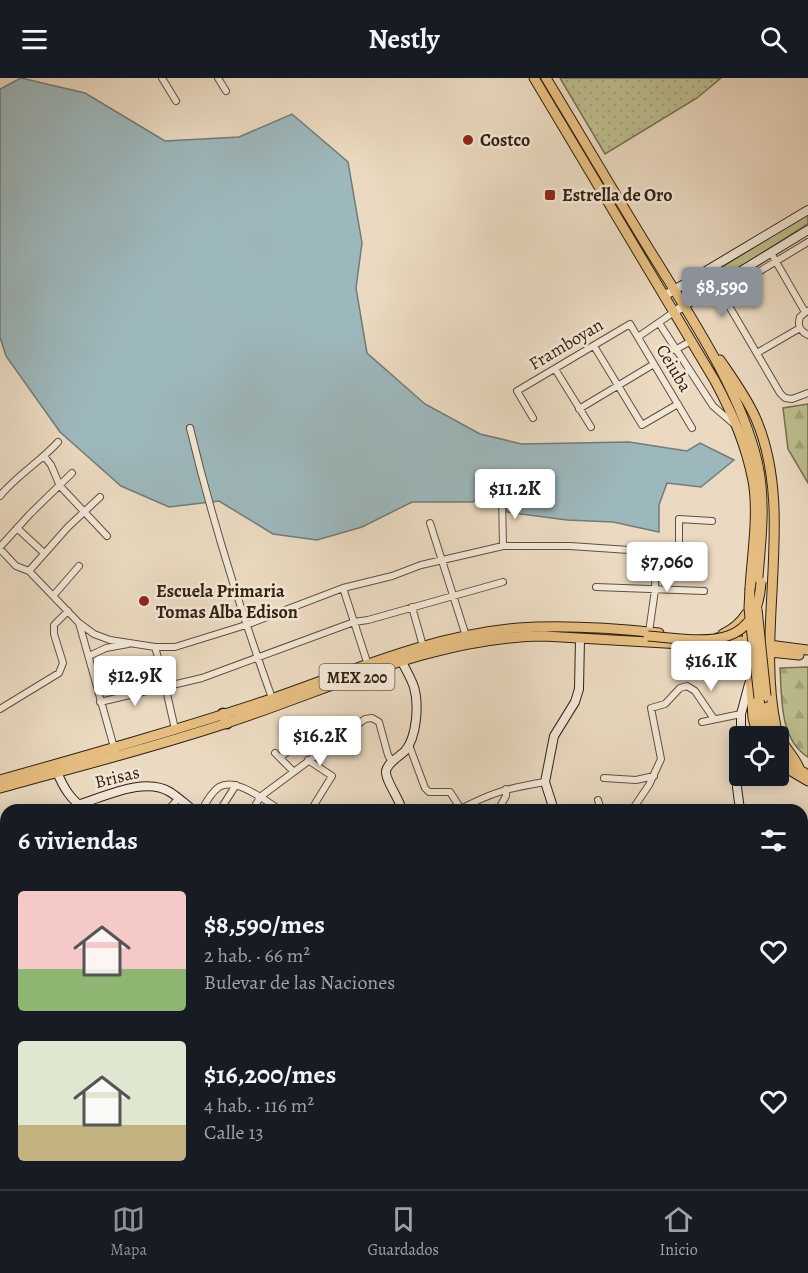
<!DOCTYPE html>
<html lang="es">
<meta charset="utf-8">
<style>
body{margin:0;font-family:Alegreya,serif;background:#20242c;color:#f1f3f6;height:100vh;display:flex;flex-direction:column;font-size:22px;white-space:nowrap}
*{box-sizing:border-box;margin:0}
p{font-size:20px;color:#9ea1a6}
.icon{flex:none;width:33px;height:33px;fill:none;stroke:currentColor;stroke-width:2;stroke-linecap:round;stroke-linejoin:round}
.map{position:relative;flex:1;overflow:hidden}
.drawer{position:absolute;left:0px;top:726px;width:808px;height:386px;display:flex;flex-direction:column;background:#171b24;border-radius:18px 18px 0 0;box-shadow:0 3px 15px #0003}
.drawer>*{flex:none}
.controls{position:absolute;left:729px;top:648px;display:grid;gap:12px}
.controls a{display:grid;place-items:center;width:60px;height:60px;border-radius:6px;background:#171b24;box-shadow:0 3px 15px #0003;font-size:30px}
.price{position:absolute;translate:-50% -51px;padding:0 14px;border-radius:6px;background:#fff;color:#222;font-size:20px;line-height:39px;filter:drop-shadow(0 2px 3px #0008)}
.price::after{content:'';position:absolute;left:50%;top:36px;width:18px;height:14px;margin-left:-9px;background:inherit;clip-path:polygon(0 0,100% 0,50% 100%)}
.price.on{background:#8c9099;color:#fff}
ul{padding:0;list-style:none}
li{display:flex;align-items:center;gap:18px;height:150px;padding:0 18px}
li span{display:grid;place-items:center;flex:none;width:168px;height:120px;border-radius:6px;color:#555}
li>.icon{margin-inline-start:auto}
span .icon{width:72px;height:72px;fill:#fffc;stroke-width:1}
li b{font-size:26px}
h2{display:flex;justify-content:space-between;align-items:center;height:72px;padding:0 18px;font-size:26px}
header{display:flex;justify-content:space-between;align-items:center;height:78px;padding:0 18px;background:#171b24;font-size:27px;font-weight:700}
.dock{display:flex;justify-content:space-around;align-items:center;height:84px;border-top:2px solid #363941;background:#171b24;font-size:16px;color:#9ea1a6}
.dock a{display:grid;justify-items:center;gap:3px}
.dock .on{color:#8c9099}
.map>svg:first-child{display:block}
.grass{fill:url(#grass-dots);stroke:#777050;stroke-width:1.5}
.forest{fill:url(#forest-firs);stroke:#777050;stroke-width:1.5}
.green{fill:#bdbe8f;stroke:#777050;stroke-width:1.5}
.water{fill:#9db8bd;stroke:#727c78;stroke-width:1.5}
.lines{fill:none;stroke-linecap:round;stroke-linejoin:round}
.street-casing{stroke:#60503d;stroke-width:8}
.secondary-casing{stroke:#312211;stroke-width:10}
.primary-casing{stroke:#312211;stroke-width:11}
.highway-casing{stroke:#312211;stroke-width:13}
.street{stroke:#f2e7d7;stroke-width:6}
.secondary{stroke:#f2e7d7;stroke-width:8}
.primary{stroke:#e6bd80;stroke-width:9}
.highway{stroke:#e6bd80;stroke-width:10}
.primary-bridge-casing{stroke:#312211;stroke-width:11;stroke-linecap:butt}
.primary-bridge{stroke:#e6bd80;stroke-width:9}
.poi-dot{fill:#8f2418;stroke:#f2e7d7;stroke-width:2}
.labels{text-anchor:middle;stroke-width:5;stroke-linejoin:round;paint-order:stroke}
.shield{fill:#f2e7d7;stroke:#6b5d4c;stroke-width:1.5}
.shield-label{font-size:16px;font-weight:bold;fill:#312211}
.poi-label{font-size:18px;font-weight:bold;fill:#312211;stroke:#f2e7d7;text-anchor:start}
.street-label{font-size:18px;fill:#312211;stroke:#f2e7d7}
</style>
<header><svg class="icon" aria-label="menu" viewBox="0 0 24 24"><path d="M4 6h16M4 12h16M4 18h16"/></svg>Nestly<svg class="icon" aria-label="search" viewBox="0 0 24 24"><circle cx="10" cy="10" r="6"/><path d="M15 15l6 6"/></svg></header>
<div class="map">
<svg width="808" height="1111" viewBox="0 0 808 1111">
<defs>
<pattern id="grass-dots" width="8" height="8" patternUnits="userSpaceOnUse" patternTransform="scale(1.5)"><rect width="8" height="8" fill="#bdbe8f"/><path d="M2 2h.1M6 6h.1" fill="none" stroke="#a3a37a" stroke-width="1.8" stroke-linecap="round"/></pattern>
<pattern id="forest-firs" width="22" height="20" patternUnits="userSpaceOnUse" patternTransform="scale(1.5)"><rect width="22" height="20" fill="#bdbe8f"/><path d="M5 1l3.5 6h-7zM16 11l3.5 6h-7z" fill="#a3a37a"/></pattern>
</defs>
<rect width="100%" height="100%" fill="#ebdac1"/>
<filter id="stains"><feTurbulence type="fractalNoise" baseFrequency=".00333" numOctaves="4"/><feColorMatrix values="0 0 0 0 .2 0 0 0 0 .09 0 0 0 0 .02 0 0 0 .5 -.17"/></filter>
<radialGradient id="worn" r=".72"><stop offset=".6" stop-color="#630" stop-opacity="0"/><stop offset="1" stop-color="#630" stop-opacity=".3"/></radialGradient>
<path class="grass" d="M560 0H721L697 20 605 76Z"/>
<path class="forest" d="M808 326V405L788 371 783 330Z
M808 589V679C779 661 782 619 780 590Z
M457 1106H772L780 1111H448Z"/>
<path class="green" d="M808 136V146L716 205 712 195Z"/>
<path class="water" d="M21 0 85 15 165 63 239 59 292 36 348 84 362 165 356 210 367 275 425 326 480 356 522 366 629 364 687 373 700 365 734 382 701 409 667 405 659 427V454L613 444 567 442 507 434 498 402 473 424H412L362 449 317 462 273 456 219 423 169 429 121 408 60 354 6 278 0 259V11Z"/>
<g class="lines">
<defs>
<path id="street" d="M162 0 176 23
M218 0 226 13
M808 164 722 216 780 315 785 320 792 321 808 315
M771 175 805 234
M807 233 800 239C797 248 800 253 808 257
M659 245 713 328 735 347
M638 259 674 234
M594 268 642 347 678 326
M675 272 691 263
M757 275 800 250
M555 291 591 349
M579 331 654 286
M533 340 517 313 630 246 692 350
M190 350C212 442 240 531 272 620
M44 378 51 387 60 408 107 458
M502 417 503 468
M0 418C17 397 40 384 58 364
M430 445 466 558
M17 450 44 475
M0 469 30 436 72 395
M0 471 16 488 29 493 79 545 115 673
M679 475V441L712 443
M29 493 68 449 100 419
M596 509 704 513
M343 510 368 587
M53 518 79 488
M412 529 423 568
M79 545 94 556 110 562 155 569H175L246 547 343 510 392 498 421 487 503 468H570L703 477
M649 554 655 512 656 474
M155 569 161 590 175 651
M89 578 106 570 128 566
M95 601 159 584
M100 624 202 600 354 544 368 542 503 504
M0 631 59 595 63 585 54 556V547L68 533
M702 644 741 636
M409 667 425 710 429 714H450L461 731
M275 675 294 694
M280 680 294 668
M308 682 332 698 311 732
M604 700 636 702 654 698
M598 722 601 732
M168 732 178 721
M202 732C206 724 212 714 219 709 236 699 266 723 280 732
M220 732 236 707
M253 732 260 719 365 641 372 640 379 644 388 677 392 684
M459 732C492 714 509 710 545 704
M498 732 506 718V711
M632 732 649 707 661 681 651 630 665 626 680 610 687 608 695 613 714 641
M802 746 808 747
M802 755 808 756
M0 797 6 814
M802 828H808
M802 889 808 883
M0 898 6 896
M0 913 6 930
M802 977H808
M802 1005H808
M0 1009 6 1008
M0 1041 6 1040
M0 1052 6 1073
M802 1074 808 1077
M0 1101 6 1100
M386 1106 388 1111
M702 1106 711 1111
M12 1111V1106
M131 1111 163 1106
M236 1111 244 1106
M749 1111 751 1106"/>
<path id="secondary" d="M664 218 808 132
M674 234 808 152
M402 584C406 592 411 600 414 609 419 626 417 659 405 673 399 679 388 684 386 693 385 702 400 722 402 732
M741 658V636L749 606
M740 682 737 709 740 732
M57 694C64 711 71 722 86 732
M77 727C104 719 145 698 170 714 178 719 185 726 193 732
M554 732 545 704 554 658 575 624 579 611 580 560
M412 1106 413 1111"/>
<path id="primary" d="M534 0 715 303C732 335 746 366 753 403 759 436 752 477 750 510
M546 0C583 61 619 123 657 184 694 244 741 315 757 383 767 425 760 469 757 511
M720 282C733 301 747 320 756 341 796 434 755 549 776 649 779 666 794 676 800 692
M746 539 753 640 758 658
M723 556C733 551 740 546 746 536
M717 560 808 572
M727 572 746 586 750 593
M759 620 762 647 766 658
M767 629 768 646 773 658
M778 672 792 687 808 697
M778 682 786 690 808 703
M0 702C92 676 184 650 274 620 354 592 433 557 518 550 564 547 612 550 659 555
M0 710C76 689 152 670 227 645 331 611 433 559 544 558L699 567 799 577"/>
<path id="highway" d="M223 636 227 645"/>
</defs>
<use href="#street" class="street-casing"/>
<use href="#secondary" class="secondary-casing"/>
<use href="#primary" class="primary-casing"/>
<use href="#highway" class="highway-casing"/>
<use href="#street" class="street"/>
<use href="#secondary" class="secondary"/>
<use href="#primary" class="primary"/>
<use href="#highway" class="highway"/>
<defs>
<path id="primary-bridge" d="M750 510 749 530 759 620
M757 531 766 618
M648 558C699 562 757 576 761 504"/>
</defs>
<use href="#primary-bridge" class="primary-bridge-casing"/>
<use href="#primary-bridge" class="primary-bridge"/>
</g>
<g class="poi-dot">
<circle cx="468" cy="62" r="6"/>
<rect x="544" y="111" width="12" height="12" rx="3"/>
<circle cx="144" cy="523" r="6"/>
</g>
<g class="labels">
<rect class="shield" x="319.5" y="586" width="75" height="26" rx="4.5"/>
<g class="shield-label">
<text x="357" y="605">MEX 200</text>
</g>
<g class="poi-label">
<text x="480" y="68">Costco</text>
<text x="562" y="123">Estrella de Oro</text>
<text x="156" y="519">Escuela Primaria<tspan x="156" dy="21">Tomas Alba Edison</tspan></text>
</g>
<g class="street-label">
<text transform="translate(566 266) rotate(-31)" y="6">Framboyan</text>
<text transform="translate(674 290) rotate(59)" y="6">Ceiuba</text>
<text transform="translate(117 699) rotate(-14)" y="6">Brisas</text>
</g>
</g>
<rect width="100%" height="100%" filter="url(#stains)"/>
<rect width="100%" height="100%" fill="url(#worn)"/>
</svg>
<div class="controls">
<a><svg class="icon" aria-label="locate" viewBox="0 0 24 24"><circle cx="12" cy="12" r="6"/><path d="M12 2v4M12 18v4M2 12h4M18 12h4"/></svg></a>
</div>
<b class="price on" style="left:722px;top:240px">$8,590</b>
<b class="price" style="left:515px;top:442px">$11.2K</b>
<b class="price" style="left:667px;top:515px">$7,060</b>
<b class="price" style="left:711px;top:614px">$16.1K</b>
<b class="price" style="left:135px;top:629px">$12.9K</b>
<b class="price" style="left:320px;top:689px">$16.2K</b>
<section class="drawer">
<h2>6 viviendas<svg class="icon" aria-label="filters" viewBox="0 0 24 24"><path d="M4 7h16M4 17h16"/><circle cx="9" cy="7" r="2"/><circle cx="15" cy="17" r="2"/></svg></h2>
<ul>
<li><span style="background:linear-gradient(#f6c9c9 65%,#8fb573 0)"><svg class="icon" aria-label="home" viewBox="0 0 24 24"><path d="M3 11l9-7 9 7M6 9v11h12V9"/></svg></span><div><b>$8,590/mes</b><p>2 hab. · 66 m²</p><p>Bulevar de las Naciones</p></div><svg class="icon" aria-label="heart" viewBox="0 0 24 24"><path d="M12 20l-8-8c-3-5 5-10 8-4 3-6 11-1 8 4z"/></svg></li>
<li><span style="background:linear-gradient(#dfe7d0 70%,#c2b280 0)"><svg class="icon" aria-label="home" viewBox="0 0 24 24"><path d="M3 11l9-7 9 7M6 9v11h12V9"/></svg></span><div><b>$16,200/mes</b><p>4 hab. · 116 m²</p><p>Calle 13</p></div><svg class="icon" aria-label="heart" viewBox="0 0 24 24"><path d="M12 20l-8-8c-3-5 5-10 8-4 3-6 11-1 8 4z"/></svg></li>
</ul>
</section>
</div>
<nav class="dock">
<a class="on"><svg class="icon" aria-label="map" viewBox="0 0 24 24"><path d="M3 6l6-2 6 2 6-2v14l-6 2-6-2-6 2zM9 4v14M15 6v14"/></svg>Mapa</a>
<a><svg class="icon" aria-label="saved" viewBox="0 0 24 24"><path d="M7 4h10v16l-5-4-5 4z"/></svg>Guardados</a>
<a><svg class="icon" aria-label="home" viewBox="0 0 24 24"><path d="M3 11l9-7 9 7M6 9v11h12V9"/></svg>Inicio</a>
</nav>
